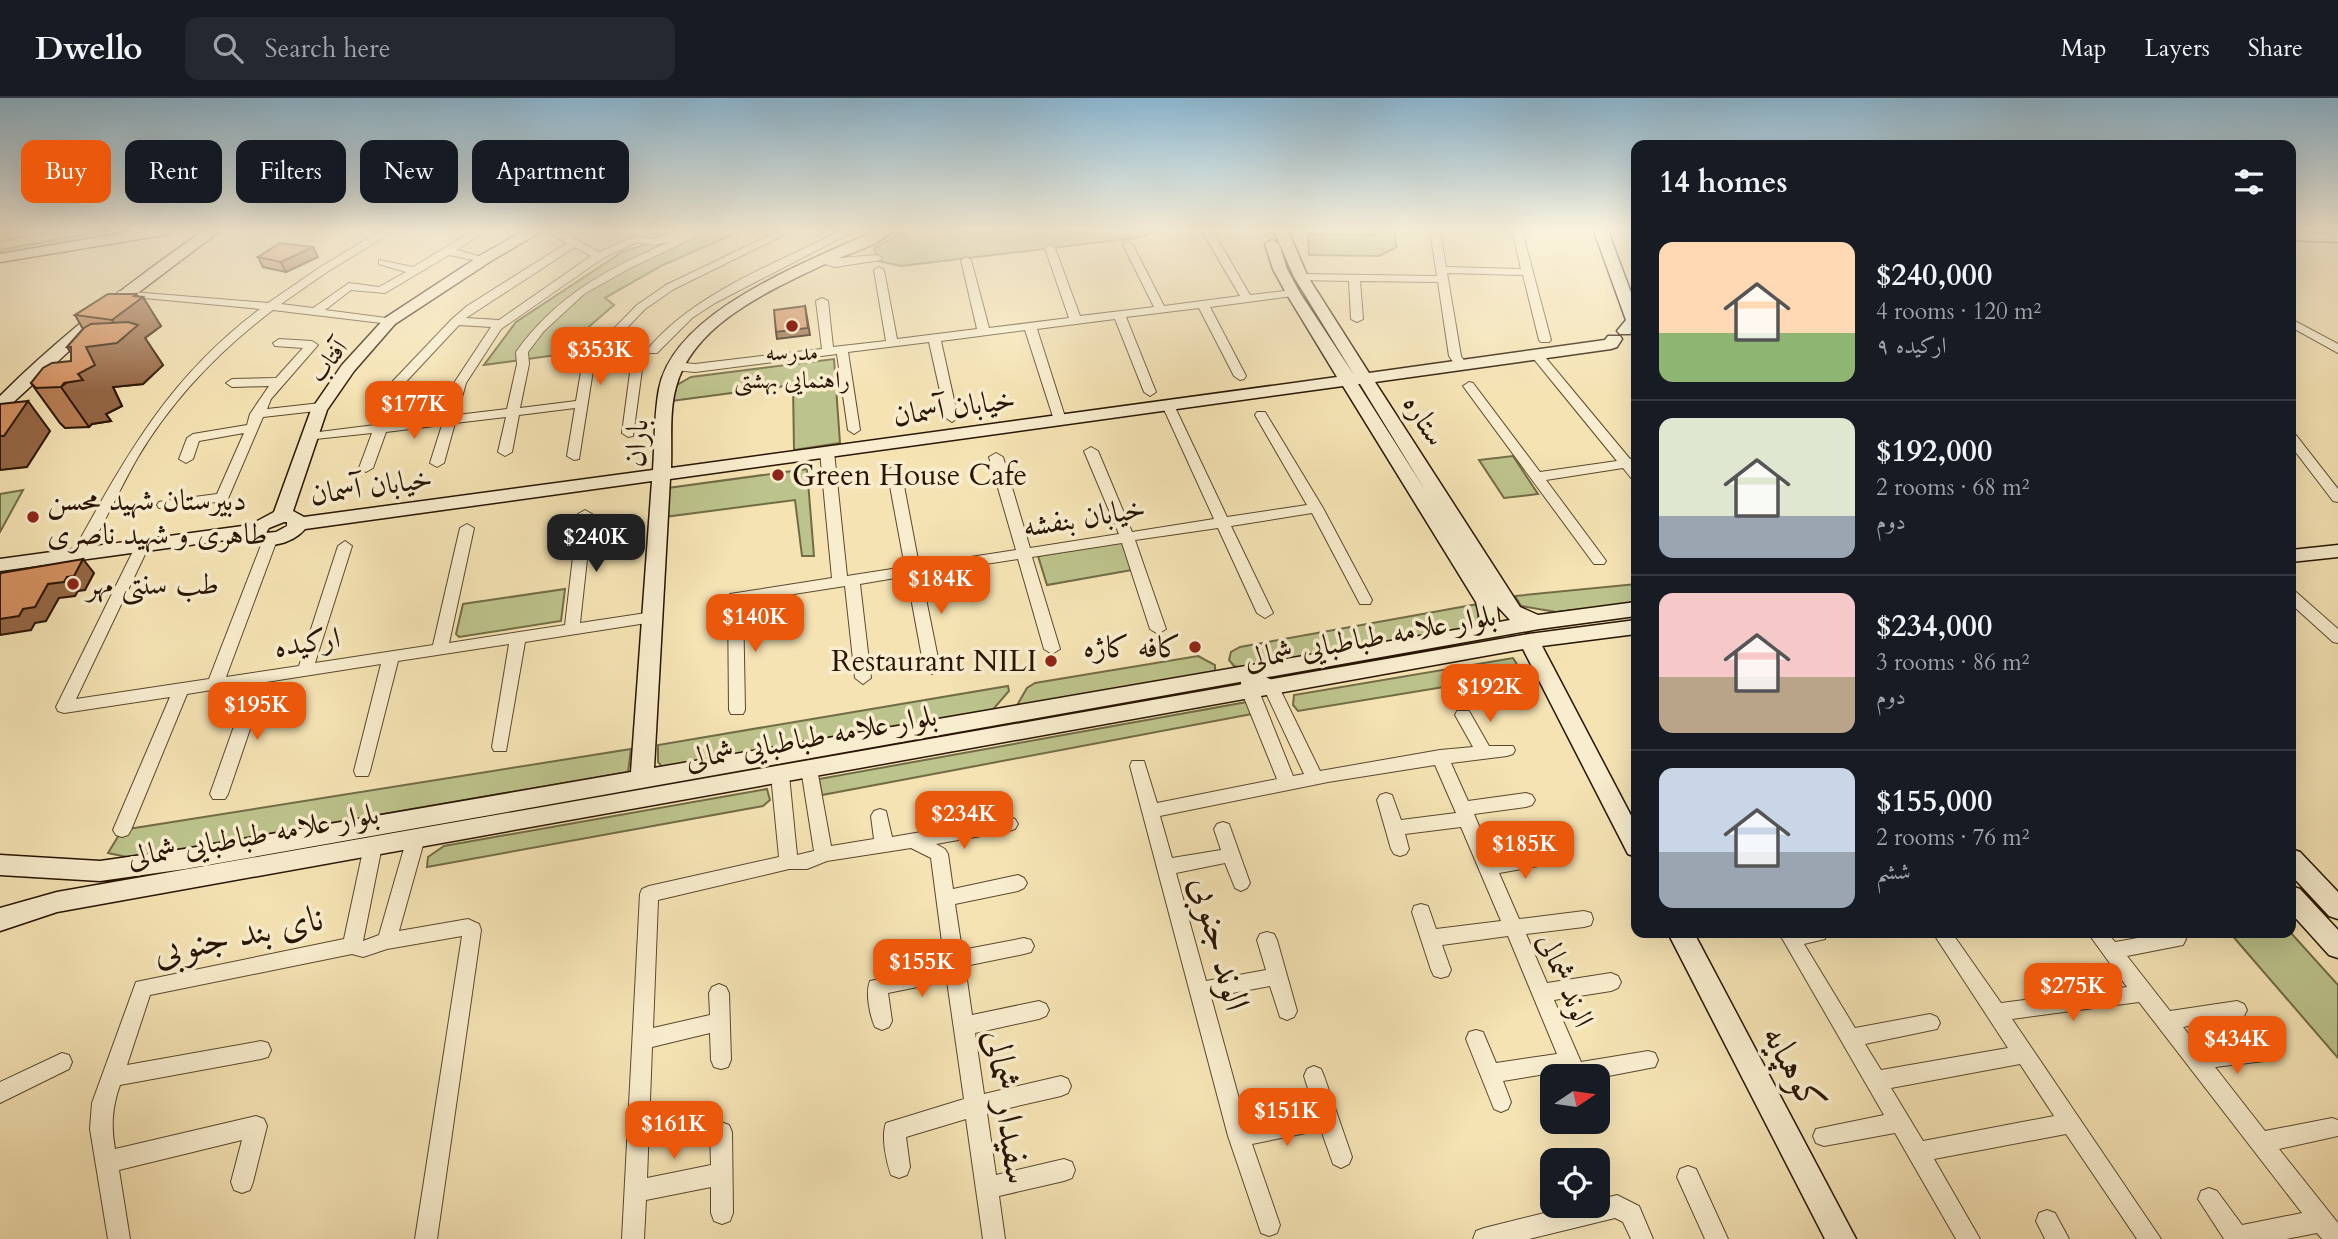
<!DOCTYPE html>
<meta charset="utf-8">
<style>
body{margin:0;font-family:Cardo,Amiri,serif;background:#242831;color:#f1f3f6;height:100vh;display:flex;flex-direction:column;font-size:26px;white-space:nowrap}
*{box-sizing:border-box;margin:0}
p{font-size:23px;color:#9ea1a6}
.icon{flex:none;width:38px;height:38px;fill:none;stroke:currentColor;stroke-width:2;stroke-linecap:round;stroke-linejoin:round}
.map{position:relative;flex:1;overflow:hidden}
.drawer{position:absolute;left:1631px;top:42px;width:665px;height:798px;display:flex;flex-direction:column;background:#171b24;border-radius:14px;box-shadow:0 7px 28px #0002}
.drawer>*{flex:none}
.banner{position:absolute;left:21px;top:42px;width:665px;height:63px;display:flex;gap:14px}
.needle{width:46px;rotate:77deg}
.controls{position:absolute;left:1540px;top:966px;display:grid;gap:14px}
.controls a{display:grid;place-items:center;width:70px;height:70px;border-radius:14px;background:#171b24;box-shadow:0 7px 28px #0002;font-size:35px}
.price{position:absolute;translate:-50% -60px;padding:0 16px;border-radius:14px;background:#ea580c;color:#fff;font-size:23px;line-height:46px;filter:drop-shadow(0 2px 4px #0008)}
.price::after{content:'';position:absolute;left:50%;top:42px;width:21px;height:16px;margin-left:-10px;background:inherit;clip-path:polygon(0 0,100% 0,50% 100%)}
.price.on{background:#222;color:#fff}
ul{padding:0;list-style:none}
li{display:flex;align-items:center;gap:21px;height:175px;padding:0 28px}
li+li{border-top:2px solid #363941}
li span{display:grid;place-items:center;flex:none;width:196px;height:140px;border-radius:14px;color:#555}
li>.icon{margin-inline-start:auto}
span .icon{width:84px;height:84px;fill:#fffc;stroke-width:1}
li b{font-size:30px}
h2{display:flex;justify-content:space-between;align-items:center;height:84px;padding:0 28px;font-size:30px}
.pill{padding:0 24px;border-radius:14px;background:#171b24;box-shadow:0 7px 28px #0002;font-size:24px;line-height:63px}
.pill.on{background:#ea580c;color:#fff}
header{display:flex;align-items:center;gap:42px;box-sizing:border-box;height:98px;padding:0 35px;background:#171b24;border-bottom:2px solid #363941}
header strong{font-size:33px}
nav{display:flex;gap:38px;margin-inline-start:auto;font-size:24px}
.search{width:490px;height:63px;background:#242831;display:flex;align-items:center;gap:18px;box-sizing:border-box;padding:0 24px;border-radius:14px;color:#9ea1a6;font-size:26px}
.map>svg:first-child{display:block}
.green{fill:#bdc38c;stroke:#726c46;stroke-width:2}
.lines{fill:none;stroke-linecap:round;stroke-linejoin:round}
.street-casing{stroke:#5b482d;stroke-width:2}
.secondary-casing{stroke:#281400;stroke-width:3}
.street{fill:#f8edce;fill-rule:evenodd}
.secondary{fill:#f8edce;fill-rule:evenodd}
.wall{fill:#b77d53;stroke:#281400;stroke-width:2}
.shaded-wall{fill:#956644;stroke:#281400;stroke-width:2}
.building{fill:#d59161;stroke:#281400;stroke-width:2}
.poi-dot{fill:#8f2418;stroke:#f8edce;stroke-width:2.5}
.labels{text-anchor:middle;stroke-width:7;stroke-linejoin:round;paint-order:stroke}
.far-poi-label{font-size:24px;fill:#281400;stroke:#f8edce}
.far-street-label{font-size:24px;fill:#281400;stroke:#f8edce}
.street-label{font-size:30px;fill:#281400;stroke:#f8edce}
.poi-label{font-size:30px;fill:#281400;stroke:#f8edce;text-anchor:start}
.near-street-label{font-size:37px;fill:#281400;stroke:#f8edce}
</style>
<header>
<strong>Dwello</strong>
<div class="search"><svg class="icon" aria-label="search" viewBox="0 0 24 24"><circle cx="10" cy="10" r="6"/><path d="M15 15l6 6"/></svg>Search here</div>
<nav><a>Map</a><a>Layers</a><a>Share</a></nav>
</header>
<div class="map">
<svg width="2338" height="1141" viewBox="0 0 2338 1141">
<rect width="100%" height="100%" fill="#f5e3b4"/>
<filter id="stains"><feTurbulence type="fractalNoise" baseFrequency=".00286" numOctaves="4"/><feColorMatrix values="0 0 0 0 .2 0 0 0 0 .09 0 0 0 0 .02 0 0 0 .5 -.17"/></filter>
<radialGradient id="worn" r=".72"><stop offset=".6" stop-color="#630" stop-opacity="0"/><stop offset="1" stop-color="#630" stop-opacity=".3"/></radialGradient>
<path class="green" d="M103 133H136L0 157V152Z
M687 133H741L663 167 605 200 614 207 556 257 484 267 516 224 622 154Z
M905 133H1160L1136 140 901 168 878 163 874 150Z
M1375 133H1394L1397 149 1379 158 1309 157 1308 136 1375 137Z
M834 261 840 345 794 352 793 287 671 303 677 287 691 279Z
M1513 358 1538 396 1504 400 1479 362Z
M807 371 814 458H802L795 402 664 419 668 390Z
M23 392 0 434V435V396Z
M1122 444 1132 472 1047 487 1038 458Z
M1636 486V506L1556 514 1521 508 1515 498Z
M565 491 561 523 459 539 456 536 463 506Z
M1478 506V525L1469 531 1248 571 1234 568 1229 562 1231 554 1240 549Z
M1198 558 1215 567V575L1016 609 1027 590 1035 585Z
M1513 560 1523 576 1298 613 1293 607 1294 597Z
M1008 588 1009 593 989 616 663 670 658 664V647Z
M1247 604 1252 616 822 697 819 681Z
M631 651 628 674 157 755 127 759 108 755 122 732Z
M767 691 770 702 763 708 427 769 428 759 444 748Z
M2230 835H2291L2338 887V960Z"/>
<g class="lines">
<defs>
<path id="street" d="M19 133H44L0 143V137Z
M380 133H394L327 174 281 206 313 210 349 185 379 189 406 174 379 166V162L413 169 473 133H486L457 152 489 161 484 164 449 157 385 195 351 192 325 212 394 221 396 223 390 226 273 212C220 252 172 302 138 359 119 392 104 427 84 459H74L72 456C126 358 168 280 260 211L123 198 117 195 119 193 268 205 319 170Z
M547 133H561L599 154 636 138 652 141 677 133H708L630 170 584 196 544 233 528 254 529 266 520 310 576 303 583 262 637 207 666 187 778 133H792L674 191 645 211 599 259 637 260 643 264 633 338 628 339 622 335 631 267 594 266 579 361 574 362 567 358 575 310 519 317 512 354 505 358 498 354 506 319 455 325 444 365 437 369 430 365 442 327 386 334 373 370 366 374 359 370 372 335 306 342 305 339 311 335 375 327 392 284 452 221 467 208 567 145ZM637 144 652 147 669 144C606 172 557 197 516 254L517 266 507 311 457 317 466 285 501 231 603 160ZM575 149 591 158 499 222 466 220ZM459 227 491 229 454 285 444 319 388 326 402 288Z
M840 133H854L715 205 692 220 657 255H649L647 252C694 195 775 166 840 133Z
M1202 133H1213L1250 197 1293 192 1299 195 1293 198 1210 209 1246 278 1244 281 1240 282 1234 278 1199 210 1126 219 1156 294 1150 298 1144 294 1115 221 1037 231 1066 322 1060 326 1054 322 1025 232 941 243 958 320 952 324 946 320 929 244 848 254 860 332 854 336 848 332 837 256 695 274 674 272 668 268 674 264 695 266 822 251 816 203 822 200 828 203 833 249 886 243 874 172 879 169 884 172 897 241 977 231 961 162 966 159 971 162 989 230 1069 220 1045 150 1050 147 1055 150 1080 218 1154 209 1123 147 1128 144 1133 147 1164 208 1240 198Z
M1430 133H1440L1446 169 1521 171 1512 133H1522L1551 242 1549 244H1541L1539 242 1523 177 1447 175 1461 258 1467 267 1461 271 1457 270 1449 258 1438 184 1360 183 1363 221 1357 224 1351 221 1349 183 1301 182 1295 179 1301 176 1437 178Z
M2329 133H2338V139Z
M877 157 882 160 881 162 835 169 817 164C821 161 866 158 877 157Z
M2291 221 2338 246V255L2291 229Z
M279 241 312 243 318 247 271 301 267 311 321 305 325 306V312L263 319 227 403 159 410 157 407 159 404 164 403 217 396 244 335 199 343 193 361 186 365 179 361 187 340 193 336 247 327 250 316 269 288 232 289 226 285 232 281 276 280 303 250 275 248 273 245Z
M1537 253 1541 254 1630 361H1636V381L1631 380 1623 370 1546 382 1604 460 1606 463 1604 466H1594L1463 288 1469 284 1473 285 1540 374 1617 363 1533 260V254Z
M1168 303 1174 307 1227 419 1307 407 1255 317 1257 314H1265L1323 410 1372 502 1370 506H1360L1312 415 1231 428 1273 515 1265 520 1257 515 1218 430 1135 442 1166 531 1158 536 1150 531 1122 445 1032 459 1060 551 1052 556 1044 551 1018 461 921 476 940 570 932 576 924 570 907 478 860 486 871 580 863 586 855 580 845 488 743 504 745 612 743 616H731L729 612 728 500 730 496 832 480 820 354 822 351 827 350 834 354 847 478 905 469 887 372 894 368 901 372 919 467 1016 452 989 359 996 355 1003 359 1030 450 1119 436 1084 353 1091 349 1098 353 1132 434 1214 421 1162 307Z
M2291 336 2296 337 2338 391V404L2333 403 2291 348Z
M585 412 592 416 580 525 653 514 661 519 653 524 525 544 506 653H494L492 649 509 546 398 563 370 673 368 678H356L354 673 381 566 266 584 228 696 225 701H213L210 696 249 586 187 596 131 732 128 737 122 739 116 737 113 732 170 599 64 615 58 613 56 609 137 445H147L149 448 76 601 209 581 263 442 270 437 277 442 226 579 299 568 338 448 345 443 352 448 315 565 433 547 460 430 467 426 474 430 449 545 565 527 578 416Z
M2291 493 2296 494 2338 531V545L2333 544 2291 506Z
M1249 570 1277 585 1320 673 1440 652 1473 649 1455 617 1457 613H1469L1489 648H1513L1515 652 1513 656 1507 658 1451 665 1468 703 1526 695 1532 697 1535 702 1532 707 1526 709 1474 716 1493 761 1555 751 1561 753 1564 758 1561 763 1555 765 1499 775 1519 821 1584 813 1591 815 1593 821 1591 827 1584 829 1526 836 1547 885 1611 875 1618 878 1621 884 1618 890 1611 893 1554 902 1581 964 1648 953 1655 955 1658 962 1655 969 1598 980 1567 978 1564 973 1503 983 1511 1004 1508 1011 1501 1014 1494 1011 1466 941 1469 934 1476 932 1483 934 1496 965 1557 956 1508 838 1442 847 1451 872 1448 878 1441 880 1434 878 1431 872 1412 814 1414 808 1421 806 1428 808 1436 831 1501 823 1461 729 1405 736 1409 751 1406 756 1400 758 1394 756 1391 751 1377 702 1380 697 1386 695 1392 697 1401 722 1456 715 1435 667 1328 684 1160 718 1172 760 1221 752 1214 731 1217 726 1223 724 1229 726 1250 785 1247 790 1241 793 1235 790 1225 765 1176 775 1206 883 1266 872 1257 842 1260 836 1267 834 1274 836 1277 842 1297 913 1294 919 1287 922 1280 919 1270 888 1211 899 1246 1026 1315 1013 1304 978 1307 971 1314 968 1321 971 1324 978 1352 1059 1349 1066 1341 1070 1333 1066 1321 1032 1252 1046 1280 1127 1277 1135 1269 1138 1261 1135 1228 1038 1130 668 1132 663H1144L1157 705 1277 681 1241 592V576ZM1257 588 1265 593 1304 676 1293 678Z
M809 665 815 666 817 671 831 748 874 741 871 718 874 713 880 711 886 713 892 739 1009 719 1015 721 1018 726 1015 731 1009 733 936 746 945 751 948 756 953 791 1018 777 1024 780 1027 785 1024 790 1018 793 955 806 962 852 1024 840 1031 842 1034 848 1031 854 1024 856 965 868 972 917 1039 903 1046 906 1049 912 1046 918 1039 921 975 935 984 996 1061 978 1068 981 1071 988 1068 995 1061 998 987 1015 996 1077 1064 1061 1072 1064 1075 1072 1072 1080 1064 1083 999 1098 1005 1141H983L966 1021 906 1039 910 1069 907 1077 899 1080 891 1077C886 1063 881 1038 886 1025L964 1001 947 883 888 895 892 923 889 929 882 932 875 929C870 918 865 895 870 883L945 867 931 760 911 750 827 763 807 771H789L658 802 653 930 710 917 709 895 712 889 719 886 726 889 729 895 731 962 728 969 721 971 714 969 711 962 710 935 652 949 647 1080 711 1067 710 1034 713 1027 721 1024 729 1027 732 1034 733 1115 730 1123 722 1126 714 1123 711 1115V1089L646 1102 644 1141H622L640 796 642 791 649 788 779 759 771 677 774 672H786L789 677 797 757 814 753 801 671 803 666Z
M416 733 422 735 425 740 399 833 468 821 479 826 481 832 437 1141H415L462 838 387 851 363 859 352 856 150 897 127 967 261 943 268 945 271 952 268 959 261 961 120 987C112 1010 111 1028 115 1051L256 1018 264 1021 267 1028 253 1084 250 1092 242 1095 234 1092 231 1084 242 1042 119 1072 130 1141H108L90 1031 92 1005 136 884 344 841 364 748 367 743 373 741 379 743 382 748 363 843 379 837 407 740 410 735Z
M1779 835H1827L1825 841 1804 846 1855 930 1930 916 1937 919 1940 925 1937 931 1865 946 1881 972 2008 950 1933 835H1952L2001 905 2127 889 2088 835H2108L2115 844 2166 835H2183L2186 841 2183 847 2127 858 2170 913 2237 903 2244 906 2247 912 2244 918 2183 929 2201 952 2273 944 2280 946 2283 953 2280 960 2273 962 2215 969 2265 1033 2332 1020 2338 1022V1038L2279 1051 2338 1125V1141H2322L2317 1135 2286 1141H2224L2198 1101 2201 1093 2209 1090 2217 1093 2242 1127 2302 1115 2139 904 2012 921 2161 1141H2137L2066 1036 1934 1061 1980 1141H1956L1895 1035 1824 1048 1816 1045 1813 1038 1816 1031 1884 1017ZM2020 966 2054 1018 1923 1043 1891 990Z
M62 955 69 957 72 964 69 971 0 1005V984Z
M1688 1068 1696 1071 1728 1141H1705L1677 1079 1680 1071Z
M1617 1097 1639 1108 1653 1141H1631L1623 1124 1615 1120 1529 1141H1473L1476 1133 1484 1130 1573 1108H1598V1102Z
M2047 1112 2055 1115 2069 1141H2045L2036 1123 2039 1115Z"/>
<path id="secondary" d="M135 133H171L164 137 0 164V156Z
M203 133 217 135 106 219 6 311 0 312V298C62 236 131 183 203 133Z
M524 133H542L491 163 395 226 354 273 327 312 293 413 304 419 653 372C655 346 654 317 659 291 674 212 809 164 874 133H893C876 149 846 156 825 166 771 192 693 225 676 289 669 313 672 344 671 370L1337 279 1286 195 1273 171 1265 146 1272 142 1279 146 1287 171 1300 195 1354 277 1294 179 1274 133H1288L1308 179 1369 275 1605 242 1608 238H1620L1622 241 1617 249 1611 251 1375 284 1520 509 1538 517 1636 504V518L1539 531 185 771 100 783 0 777V757L100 763 185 751 631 674 652 383 305 431C292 446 263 454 248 439L0 473V461L250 427 274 414 311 312 342 267 385 220 481 157ZM1358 286H1360L1425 392ZM1343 288 1476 504 1480 521 1478 528 654 670 670 381ZM284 424H287V428L276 434 266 435 269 430ZM1497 508 1510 522 1499 524Z
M1594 133H1608L1636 208V230L1630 236H1620L1617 233 1626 222Z
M2291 134 2338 136V144L2291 142Z
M2338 447V459L2291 464V452Z
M1636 522V536L1542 548 1636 727V759L1628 756 1523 551 57 814 0 833V810L57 794 1529 536Z
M2291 751 2300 754 2338 794V821L2329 818 2291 777Z
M2291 788 2300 791 2338 832V860L2329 857 2291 815Z
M1668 835H1694L1856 1141H1825Z"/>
</defs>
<use href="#street" class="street-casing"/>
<use href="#secondary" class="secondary-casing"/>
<use href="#street" class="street"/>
<use href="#secondary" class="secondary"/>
</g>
<path class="wall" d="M258 159H318L286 174 263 169Z
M136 196 161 228 145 240 163 267 143 286 113 289 122 308 106 316 111 323 92 326 89 329 65 330 60 325 31 285 71 263V255L67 249 83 231 75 217Z"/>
<path class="shaded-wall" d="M313 149 318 159 286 174 281 164Z
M136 196 139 201 143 199 161 228 145 240 163 267 143 286 113 289 122 308 106 316 111 323 92 326 89 329 61 289 78 276 86 249 123 240 112 222Z
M805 208 810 237 777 241 776 234Z
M28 303 50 333 27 369 0 372V338Z
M83 461 94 475 85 492 78 493 75 498 59 500 46 523 35 525 31 532 0 537V521L23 511 48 486 67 479Z"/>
<path class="building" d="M280 145 313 149 281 164 258 159Z
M108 196H136L134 198 143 199 112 222 75 217Z
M805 208 808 230 776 234 774 212Z
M128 224 138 227 117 245 86 249 95 267 78 276 83 282 64 285 61 289 36 290 31 285 43 270 52 265 71 263V249H67L84 230 91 226Z
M28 303 4 338H0V306Z
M83 461 74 478 67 479 64 484 48 486 35 509 23 511 19 518 0 521V477L1 475Z"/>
<linearGradient id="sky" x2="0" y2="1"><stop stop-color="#8bb8d4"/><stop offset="0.45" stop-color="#faf2dd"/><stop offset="1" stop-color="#faf2dd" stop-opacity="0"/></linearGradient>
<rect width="2338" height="293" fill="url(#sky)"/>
<g class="poi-dot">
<circle cx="792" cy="228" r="7"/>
<circle cx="778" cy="377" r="7"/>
<circle cx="33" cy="419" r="7"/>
<circle cx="73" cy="486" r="7"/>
<circle cx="1195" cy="549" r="7"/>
<circle cx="1051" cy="563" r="7"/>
</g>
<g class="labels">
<g class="far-poi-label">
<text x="792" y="262">مدرسه<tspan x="792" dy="28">راهنمایی بهشتی</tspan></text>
</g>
<g class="far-street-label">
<text transform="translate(328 263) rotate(-52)" y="8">آفتاب</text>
</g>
<g class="street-label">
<text transform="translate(954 309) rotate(-8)" y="10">خیابان آسمان</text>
<text transform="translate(1425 322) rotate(58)" y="10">ستاره</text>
<text transform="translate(636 345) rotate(-86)" y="10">باران</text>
<text transform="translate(371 388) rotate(-8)" y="10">خیابان آسمان</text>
<text transform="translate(1084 419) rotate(-9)" y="10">خیابان بنفشه</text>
<text transform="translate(1370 539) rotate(-10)" y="10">بلوار علامه طباطبایی شمالی</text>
<text transform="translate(307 544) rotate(-9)" y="10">ارکیده</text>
<text transform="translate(811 639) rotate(-10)" y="10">بلوار علامه طباطبایی شمالی</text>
<text transform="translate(253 737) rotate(-10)" y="10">بلوار علامه طباطبایی شمالی</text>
<text transform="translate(1566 882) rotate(67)" y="10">الوند شمالی</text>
</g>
<g class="poi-label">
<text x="792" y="387">Green House Cafe</text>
<text x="47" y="412">دبیرستان شهید محسن<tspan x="47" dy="34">طاهری و شهید ناصری</tspan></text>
<text x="87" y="496">طب سنتی مهر</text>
<text x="1181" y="559" text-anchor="end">کافه کاژه</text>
<text x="1037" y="573" text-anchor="end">Restaurant NILI</text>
</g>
<g class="near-street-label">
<text transform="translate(238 836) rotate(-12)" y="13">نای بند جنوبی</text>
<text transform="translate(1221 845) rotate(75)" y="13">الوند جنوبی</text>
<text transform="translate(1795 970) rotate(62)" y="13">کوهپایه</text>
<text transform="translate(1009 1009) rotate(82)" y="13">سفیدار شمالی</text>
</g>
</g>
<rect width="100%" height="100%" filter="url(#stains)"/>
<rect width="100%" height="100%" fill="url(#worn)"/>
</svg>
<div class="controls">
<a><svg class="needle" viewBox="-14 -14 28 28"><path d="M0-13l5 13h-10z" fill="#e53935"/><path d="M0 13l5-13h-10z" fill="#9ea1a6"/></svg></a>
<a><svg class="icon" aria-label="locate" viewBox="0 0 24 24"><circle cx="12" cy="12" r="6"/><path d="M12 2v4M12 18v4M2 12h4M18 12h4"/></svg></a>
</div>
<b class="price" style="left:600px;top:289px">$353K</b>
<b class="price" style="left:414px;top:343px">$177K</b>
<b class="price on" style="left:596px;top:476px">$240K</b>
<b class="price" style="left:941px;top:518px">$184K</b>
<b class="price" style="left:755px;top:556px">$140K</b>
<b class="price" style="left:1490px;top:626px">$192K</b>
<b class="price" style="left:257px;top:644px">$195K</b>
<b class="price" style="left:964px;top:753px">$234K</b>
<b class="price" style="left:1525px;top:783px">$185K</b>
<b class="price" style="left:922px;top:901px">$155K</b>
<b class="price" style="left:2073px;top:925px">$275K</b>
<b class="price" style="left:2237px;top:978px">$434K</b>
<b class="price" style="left:1287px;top:1050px">$151K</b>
<b class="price" style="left:674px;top:1063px">$161K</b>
<div class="banner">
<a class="pill on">Buy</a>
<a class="pill">Rent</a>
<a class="pill">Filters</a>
<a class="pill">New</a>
<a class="pill">Apartment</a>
</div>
<section class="drawer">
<h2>14 homes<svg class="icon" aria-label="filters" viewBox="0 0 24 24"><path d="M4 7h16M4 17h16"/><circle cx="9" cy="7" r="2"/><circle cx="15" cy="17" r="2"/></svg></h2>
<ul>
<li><span style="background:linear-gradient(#ffd9b3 65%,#8fb573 0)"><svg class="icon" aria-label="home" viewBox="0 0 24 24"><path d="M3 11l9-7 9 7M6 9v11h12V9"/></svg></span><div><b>$240,000</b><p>4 rooms · 120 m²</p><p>ارکیده ۹</p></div></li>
<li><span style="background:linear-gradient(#dfe7d0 70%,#9aa5b1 0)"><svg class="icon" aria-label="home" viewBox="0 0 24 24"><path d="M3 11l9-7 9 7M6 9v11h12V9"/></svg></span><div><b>$192,000</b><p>2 rooms · 68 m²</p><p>دوم</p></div></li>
<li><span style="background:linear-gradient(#f6c9c9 60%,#b9a48a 0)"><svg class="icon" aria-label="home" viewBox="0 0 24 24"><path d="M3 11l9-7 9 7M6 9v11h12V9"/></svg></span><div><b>$234,000</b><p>3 rooms · 86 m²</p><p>دوم</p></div></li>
<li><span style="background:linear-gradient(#c9d6e8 60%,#9aa5b1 0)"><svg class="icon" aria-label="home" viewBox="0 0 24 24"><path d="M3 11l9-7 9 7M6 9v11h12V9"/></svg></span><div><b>$155,000</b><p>2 rooms · 76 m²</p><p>ششم</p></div></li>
</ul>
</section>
</div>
